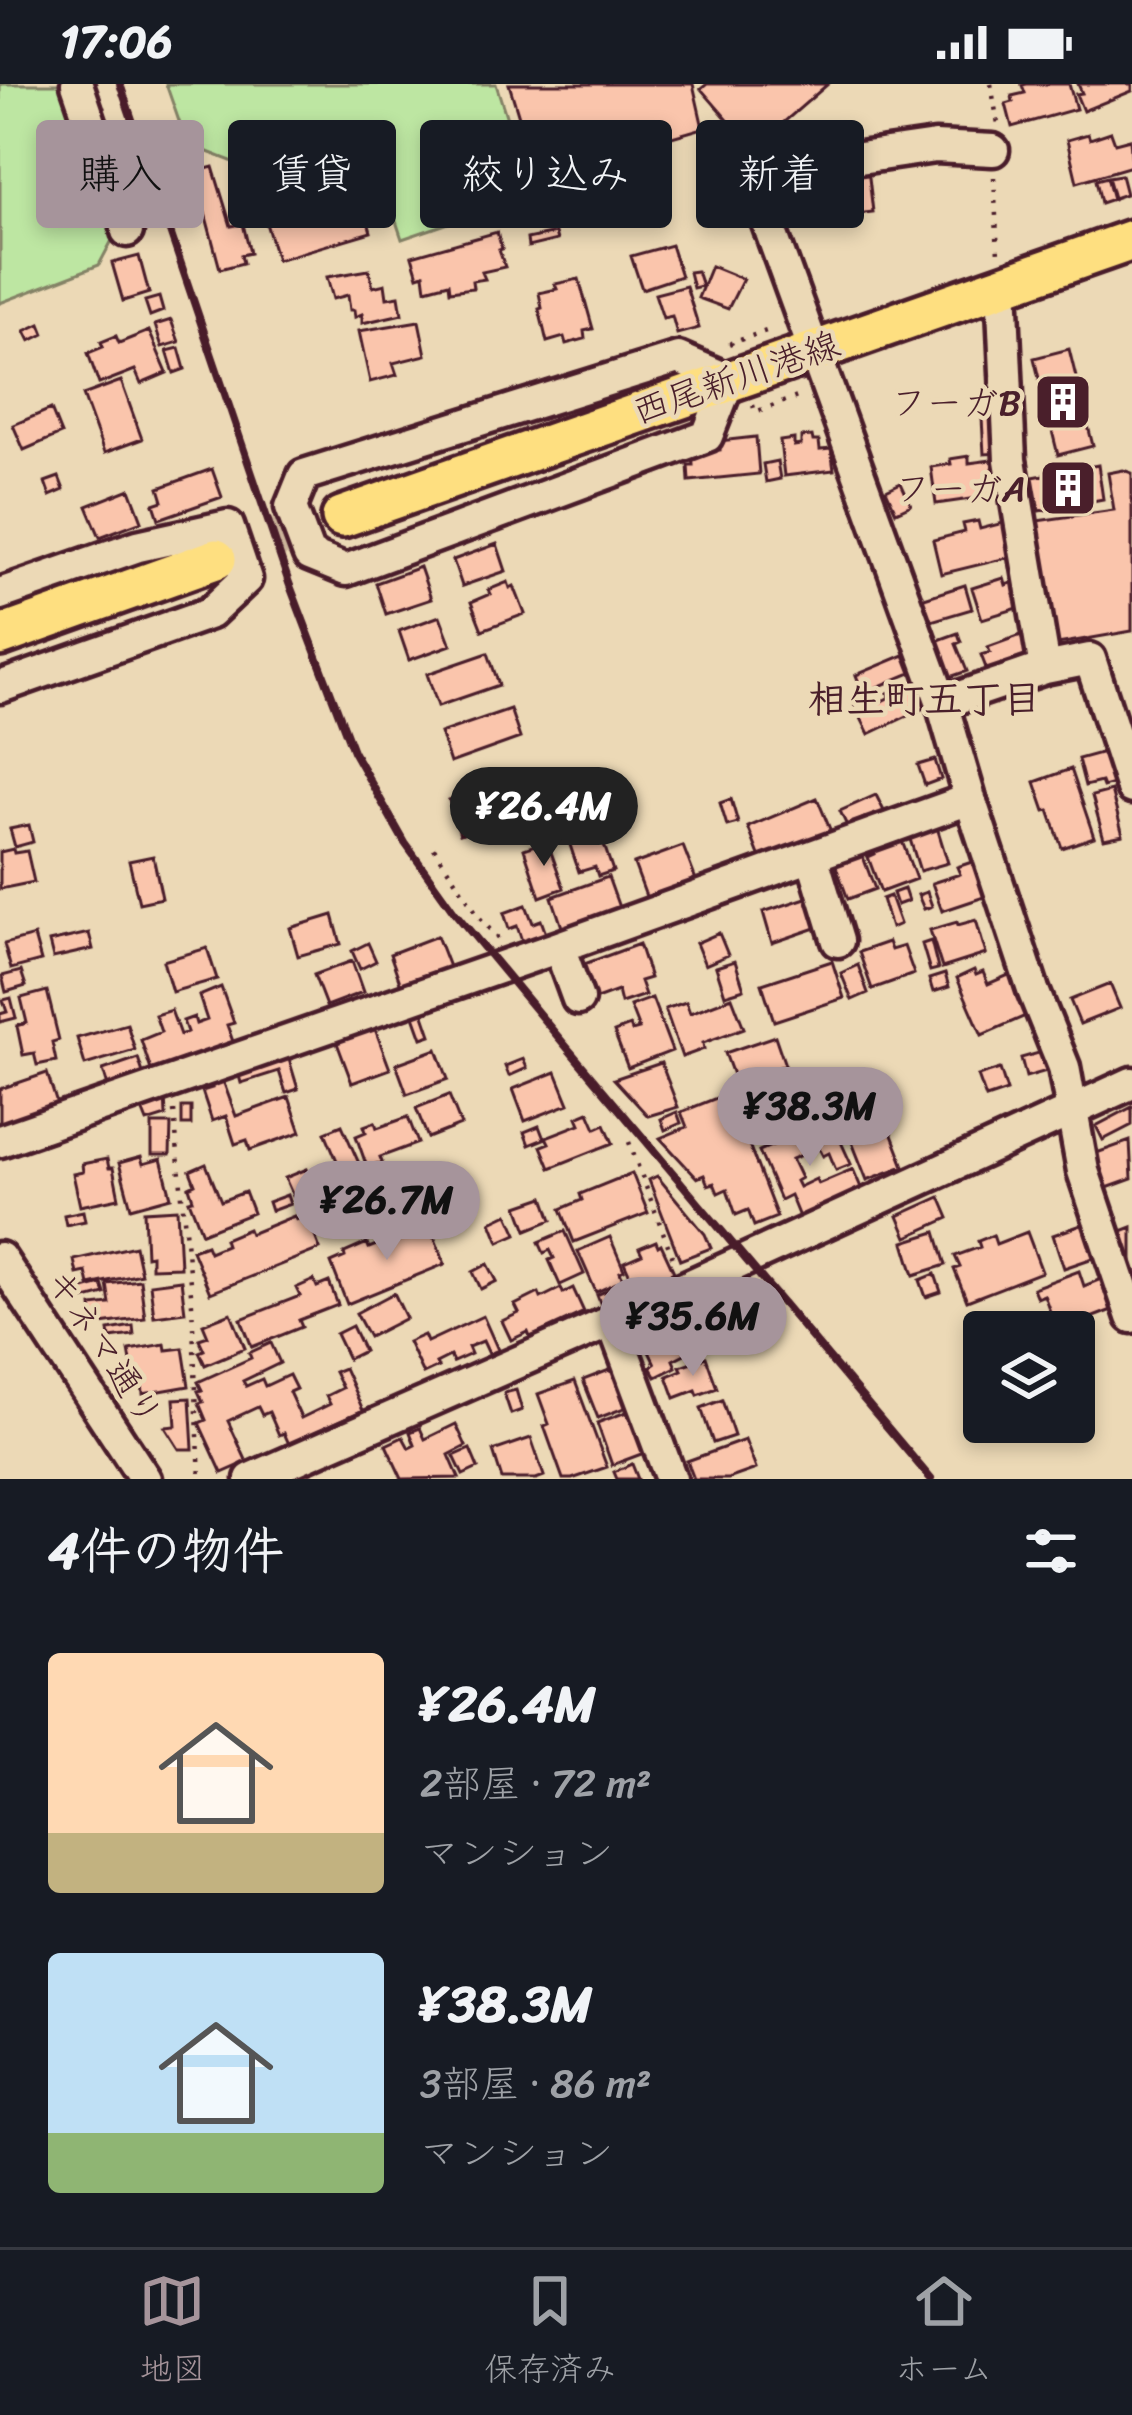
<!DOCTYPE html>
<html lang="ja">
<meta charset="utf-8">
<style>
body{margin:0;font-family:Sriracha,"Klee One",sans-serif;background:#242831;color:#f1f3f6;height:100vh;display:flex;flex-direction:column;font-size:45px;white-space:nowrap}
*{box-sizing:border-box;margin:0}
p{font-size:39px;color:#9ea1a6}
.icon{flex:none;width:66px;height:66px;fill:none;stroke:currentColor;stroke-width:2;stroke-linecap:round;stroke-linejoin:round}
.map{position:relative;height:1395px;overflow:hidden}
.drawer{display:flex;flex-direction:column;background:#171b24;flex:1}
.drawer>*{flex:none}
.hud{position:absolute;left:36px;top:36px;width:1062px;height:108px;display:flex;gap:24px}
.fabs{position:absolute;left:963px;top:1227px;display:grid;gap:24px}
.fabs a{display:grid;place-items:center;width:132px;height:132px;border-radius:12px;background:#171b24;box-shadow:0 6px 18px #0003;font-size:60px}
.price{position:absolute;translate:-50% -102px;padding:0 27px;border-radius:42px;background:#a6949b;color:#111;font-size:39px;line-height:78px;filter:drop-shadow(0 3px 6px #0008)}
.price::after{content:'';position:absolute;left:50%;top:72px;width:36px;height:27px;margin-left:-18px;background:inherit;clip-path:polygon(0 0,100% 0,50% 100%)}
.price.on{background:#222;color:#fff}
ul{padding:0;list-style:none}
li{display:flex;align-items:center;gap:36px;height:300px;padding:0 48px}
li span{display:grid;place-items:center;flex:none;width:336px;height:240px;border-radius:12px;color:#555}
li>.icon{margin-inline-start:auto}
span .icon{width:144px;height:144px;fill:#fffc;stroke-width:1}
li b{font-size:51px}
h2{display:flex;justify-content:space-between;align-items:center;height:144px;padding:0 48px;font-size:51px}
.tag{padding:0 42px;border-radius:12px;background:#171b24;box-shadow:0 6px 18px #0003;font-size:42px;line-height:108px}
.tag.on{background:#a6949b;color:#111}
.status{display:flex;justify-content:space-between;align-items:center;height:84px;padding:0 60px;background:#171b24;direction:ltr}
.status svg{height:33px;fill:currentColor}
.dock{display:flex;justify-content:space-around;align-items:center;height:168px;border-top:3px solid #363941;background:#171b24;font-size:33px;color:#9ea1a6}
.dock a{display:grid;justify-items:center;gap:6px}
.dock .on{color:#a6949b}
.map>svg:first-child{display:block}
.green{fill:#bde6a2;stroke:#848266;stroke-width:3}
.building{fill:#fac5ac;stroke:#4a1f2b;stroke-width:3}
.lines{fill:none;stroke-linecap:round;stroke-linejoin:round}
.major-tunnel{stroke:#ccb49a;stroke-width:39;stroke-dasharray:39 20;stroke-linecap:butt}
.minor-casing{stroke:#4a1f2b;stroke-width:39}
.major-casing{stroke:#4a1f2b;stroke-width:48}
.path{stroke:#4a1f2b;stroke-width:4.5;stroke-dasharray:3 9;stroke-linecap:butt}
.minor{stroke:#ecd9b6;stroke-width:30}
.major{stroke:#fedf80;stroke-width:39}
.rail{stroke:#4a1f2b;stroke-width:8}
.path-bridge{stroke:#4a1f2b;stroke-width:4.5;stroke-dasharray:3 9;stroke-linecap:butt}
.labels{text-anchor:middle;stroke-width:9;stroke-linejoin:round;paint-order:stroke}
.street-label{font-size:36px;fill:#4a1f2b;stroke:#ecd9b6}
.poi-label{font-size:36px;fill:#4a1f2b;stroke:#ecd9b6;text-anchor:end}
.neighbourhood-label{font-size:39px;font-weight:bold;fill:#4a1f2b;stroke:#ecd9b6}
</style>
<div class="status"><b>17:06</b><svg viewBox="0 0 49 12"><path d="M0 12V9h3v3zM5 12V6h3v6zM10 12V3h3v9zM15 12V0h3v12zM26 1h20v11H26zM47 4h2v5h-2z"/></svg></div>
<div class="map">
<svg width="1132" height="1395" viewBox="0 0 1132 1395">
<rect width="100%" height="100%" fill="#ecd9b6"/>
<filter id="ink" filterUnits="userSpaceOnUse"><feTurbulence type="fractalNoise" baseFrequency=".00833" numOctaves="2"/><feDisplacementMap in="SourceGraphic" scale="24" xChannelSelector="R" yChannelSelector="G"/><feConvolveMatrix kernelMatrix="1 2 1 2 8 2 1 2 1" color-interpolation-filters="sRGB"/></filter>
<g filter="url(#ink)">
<path class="green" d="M0 0H71L118 145 99 181 0 219Z
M166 0H496L531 111 402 155 372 65 275 94 187 60Z"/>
<path class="building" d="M509 0H693L703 44 537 92Z
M707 0H828L753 65 701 5Z
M1027 0H1069L1076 25 1012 43 1006 20 1013 18 1012 12 1025 9 1022 1Z
M1078 0H1132V7L1083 27 1076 10 1082 9Z
M1111 48 1115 59 1130 55 1132 82 1077 98 1067 56 1088 50 1090 55Z
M213 83 231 142 243 140 250 169 241 171 243 179 220 185 194 88Z
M868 85 873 128 823 134V140L811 142 810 135H807L803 91Z
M355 91 371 148 277 176 260 119Z
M1121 91 1126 110 1114 114 1108 93Z
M1107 93 1113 115 1101 119 1096 96Z
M497 148 502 165 499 166 505 183 482 188 485 195 472 197 473 204 450 207 449 199 426 205 424 190 418 192 412 172Z
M555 149 557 156 528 163 527 155Z
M671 161 681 192 642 205 631 172Z
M139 172 149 209 123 217 112 179Z
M711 182 743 195 728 225 698 214Z
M369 186 373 203 385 200 387 214 399 212 402 230 362 239V230L355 233 354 226H350L348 211 333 215 327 193Z
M697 187 702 202 693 204 689 188Z
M579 195 593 245 584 247 585 255 566 260 564 253 547 258 539 225 542 224 539 209 557 205 555 200Z
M686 202 699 244 677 250 672 232 663 234 655 210Z
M159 213 163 227 150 232 145 217Z
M171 236 179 258 162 263 155 241Z
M419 237 426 271 393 279 397 291 370 298 359 247Z
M40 240 44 250 30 257 25 247Z
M149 247 167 289 141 300 135 286 99 300 88 269 103 263 101 258 116 252 119 259Z
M179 264 185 285 174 289 167 267Z
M1069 265 1093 362 1058 371 1034 274Z
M121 297 142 355 104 369 83 311Z
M51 325 61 350 24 366 13 341Z
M998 333 1001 369 984 370 982 334Z
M812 352 813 357H819L820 366 831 365 834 386 784 392 780 357 794 355V362L801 361V353Z
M756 353 759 390 689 397 688 381H693L692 369 720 366 719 357Z
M969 372V379L999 375 1002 395 998 396 999 411 936 420 931 383 951 380 950 375Z
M777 377 780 395 766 398 763 380Z
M1098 381 1103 415 1039 427 1033 393Z
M212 385 222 413 159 435 154 420 163 417 159 404Z
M1123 386 1132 389V547L1052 561 1030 438 1114 426 1108 389Z
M59 393 64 406 50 412 45 398Z
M901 399 911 421 896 428 886 406Z
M130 405 142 437 100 453 87 422Z
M978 437 980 445 1007 438 1015 472 941 490 933 456 965 448 963 440Z
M497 460 506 487 462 502 453 476Z
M420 483 431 515 386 530 376 499Z
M1004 494 1006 501 1017 497 1021 509 1014 511 1018 524 982 535 972 504Z
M508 498 510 504 514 502 525 530 482 546 471 518 490 510 488 506Z
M965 501 972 525 928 538 921 515Z
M440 532 451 561 409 576 399 547Z
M958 549 961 558 956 560 967 587 950 593 936 557Z
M1024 550 1032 573 988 589 981 571 990 568 988 563Z
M488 569 499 601 438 622 427 590Z
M904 571 911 589 863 609 856 591Z
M913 597 926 623 869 650 854 620 863 615 867 624 890 613 888 609Z
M510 625 520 654 450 679 440 649Z
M1111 666 1120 698 1103 703 1101 698 1085 702 1078 675Z
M935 676 941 695 925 701 918 681Z
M1071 685 1094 753 1062 764 1049 726 1045 727 1035 698Z
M506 691 519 731 460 750 449 716 474 707 473 703Z
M1111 707 1123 751 1104 755 1092 712Z
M876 711 886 731 867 740 864 734 847 742 840 727Z
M588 714 613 787 598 792 595 783 579 788 558 725Z
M817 714 832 750 762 779 748 743Z
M731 715 738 739 727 742 720 719Z
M936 740 948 779 920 787 908 749Z
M29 741 33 758 15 763 10 745Z
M899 749 916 795 881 808 868 773 875 770 871 759Z
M547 757 564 804 540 813 524 765Z
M683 762 696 796 647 815 634 780Z
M13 765 14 769 27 767 34 798 0 805V768Z
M862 770 875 805 848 815 835 780Z
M153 772 162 814 139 819 129 777Z
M975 777 987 812 942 827 932 799 960 790 957 783Z
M608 793 621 829 564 849 552 813Z
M904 805 908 817 897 821 893 809Z
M927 808 932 822 924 825 918 811Z
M890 812 900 840 891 844 882 815Z
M809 813 819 843 772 859 763 828Z
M526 821 533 839 541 836 549 858 525 866 517 842 509 845 504 829Z
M333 831 341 860 298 872 290 844Z
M976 836 986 870 942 884 930 846 957 838 958 841Z
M89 849 93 865 53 874 49 858Z
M719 849 728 871 705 881 696 859Z
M34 852 41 877 11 885 4 860Z
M437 852 449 883 401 901 390 870Z
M931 857 938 885 930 887 922 860Z
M888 858 891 866 904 862 914 890 872 905 859 868Z
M368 859 376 877 360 885 352 867Z
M639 860 650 894 640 897 645 911 621 919 618 907 591 917 579 882Z
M207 864 217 895 172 908 163 877Z
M352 877 363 908 326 922 314 891Z
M735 877 744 905 725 911 716 883Z
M832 877 844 914 774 937 762 900Z
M858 881 868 909 852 916 841 889Z
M974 886 976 891 983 888 988 900 1011 890 1028 931 982 951 957 894Z
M21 887 26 902 6 908 2 892Z
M945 890 949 903 933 908 929 895Z
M1110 900 1120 924 1080 940 1070 916Z
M221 903 234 939 227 941 235 963 154 995 141 956 161 948 155 931 171 926 180 951 187 948 183 937 194 933 196 940 207 936 199 912Z
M47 907 59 956 52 958 56 977 37 981 34 969 23 971 17 942 27 939 21 914Z
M732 913 744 944 703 959 704 965 682 973 665 925 686 918 690 929Z
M11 914 16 934 0 938V930L7 928 3 916Z
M652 914 672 967 628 984 614 948 630 942 632 947 639 945 630 922Z
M422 925 431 951 422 954 413 929Z
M372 937 390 985 352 999 334 951Z
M127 940 135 966 85 981 77 954Z
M775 952 785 981 736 999 725 969Z
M437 965 448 995 407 1010 396 980Z
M1042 968 1047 987 1026 993 1021 974Z
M288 972 298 1005 286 1009 279 987 241 999 238 988Z
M138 974 145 995 110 1009 103 986Z
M523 975 527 984 509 992 505 982Z
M661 979 678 1023 648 1032 614 995Z
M1000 985 1007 1007 986 1014 978 992Z
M556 988 569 1020 525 1037 513 1005Z
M47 989 60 1029 0 1049V1005Z
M222 994 236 1032 289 1013 301 1048 250 1066 247 1056 235 1060 226 1032 212 1037 202 1007 212 1004 210 998Z
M817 998 827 1023 757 1050 747 1024Z
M877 1006 887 1032 849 1047 839 1022Z
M729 1009 777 1133 754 1142 748 1126 736 1131 727 1105 718 1109 714 1099 708 1101 704 1091 697 1094 660 1054 687 1043 681 1028Z
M165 1011 166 1032 147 1038 139 1018Z
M449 1011 461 1041 428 1054 416 1024Z
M182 1023H191V1041H182Z
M1132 1023V1041L1103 1056 1096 1042Z
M589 1028 596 1044 605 1040 613 1059 550 1084 541 1062 549 1059 546 1053 580 1040 577 1033Z
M677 1028 681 1039 665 1046 661 1035Z
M408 1033 418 1059 380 1073 382 1078 367 1083 356 1052 366 1048 364 1042 375 1038 377 1044Z
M831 1036 851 1080 836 1086 829 1069 823 1072 819 1064 792 1075 801 1094 796 1097 799 1103 816 1095 818 1100 853 1085 862 1106 799 1133 790 1111 780 1116 759 1067Z
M887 1038 904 1082 867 1096 850 1053Z
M152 1040H171L170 1071H152Z
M342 1041 361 1084 343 1091 325 1048Z
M539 1042 544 1055 529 1061 524 1048Z
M1130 1057 1132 1095 1104 1105 1091 1071Z
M141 1073 143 1080 161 1075 171 1113 131 1124 119 1079Z
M107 1075 109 1084H113L119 1114 80 1122 73 1090 83 1088 82 1080Z
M206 1080 221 1117 245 1108 253 1129 202 1149 189 1116 193 1115 189 1103 195 1100 190 1087Z
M307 1085 315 1102 293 1112 285 1094Z
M632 1089 648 1129 574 1158 561 1125 582 1116 580 1110Z
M657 1092 705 1150 711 1164 680 1176 649 1096Z
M317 1108 319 1115 300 1122 298 1116Z
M287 1111 290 1120 271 1127 268 1118Z
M544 1113 552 1136 527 1146 518 1122Z
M940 1113 949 1134 907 1153 898 1132Z
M177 1125 180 1183 151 1184V1171L146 1172 144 1127Z
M83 1127 85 1137 66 1141 64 1131Z
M508 1130 517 1150 499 1158 491 1138Z
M294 1132 296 1136 307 1132 320 1165 210 1209 192 1166 206 1161 209 1168 226 1161 224 1155 248 1145 250 1150Z
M1087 1139 1099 1172 1064 1184 1053 1151Z
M414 1140 416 1145 429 1140 445 1180 347 1220 331 1179 345 1173 344 1169 367 1159 369 1164 394 1154 392 1149Z
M1132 1143V1189L1116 1149Z
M565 1147 584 1190 560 1201 549 1176 554 1174 550 1166 544 1169 539 1158Z
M936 1148 946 1181 914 1191 904 1158Z
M1027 1148 1042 1188 967 1217 954 1185 960 1183 955 1172 980 1163 978 1157 993 1151 996 1160Z
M610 1153 624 1186 620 1188 623 1196 596 1208 578 1167Z
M656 1157 658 1162 661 1160 674 1188 636 1205 624 1178 642 1170 639 1164Z
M135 1162 141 1190 89 1201 86 1188 77 1190 74 1176Z
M488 1180 497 1197 481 1205 473 1188Z
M1079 1187 1084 1202 1106 1193 1117 1224 1057 1247 1044 1211 1037 1214 1033 1204Z
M935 1190 941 1208 926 1213 920 1196Z
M140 1196 145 1234 94 1241 92 1222 110 1220 107 1200Z
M181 1196 185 1228 154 1232 150 1200Z
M314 1196 317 1203 329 1198 338 1221 299 1236 302 1243 252 1263 241 1235 300 1212 296 1204Z
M624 1199 629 1209 601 1221 597 1211Z
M102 1200 105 1210 79 1217 76 1207Z
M561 1204 563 1209 573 1204 584 1228 530 1253 528 1248 511 1256 502 1237 519 1229 515 1221 539 1209 541 1214Z
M394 1209 406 1234 369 1253 356 1229Z
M1041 1228 1049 1248H999L998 1245Z
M231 1229 245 1264 205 1281 199 1268 204 1266 199 1255 208 1252 203 1240Z
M483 1232 498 1266 489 1270 483 1257 468 1263 471 1270 453 1278 450 1272 436 1279 438 1283 423 1290 408 1258 424 1251 427 1258Z
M661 1237 665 1246 676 1240 678 1245 691 1239 702 1261 673 1276 676 1283 656 1293 650 1283 655 1280 646 1261 640 1264 633 1250Z
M133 1242 134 1251 110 1254 109 1246Z
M352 1242 364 1267 348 1275 336 1250Z
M271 1259 280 1279 243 1297 246 1302 262 1295 265 1302 289 1291 296 1305 289 1308 301 1334 330 1320 326 1312 342 1304 334 1288 344 1284 363 1326 289 1360 284 1349 279 1351 269 1328 262 1331 258 1323 228 1337 247 1378 222 1389 199 1339 206 1336 199 1319 203 1318 198 1307 202 1306 198 1298 251 1274 249 1269Z
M165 1260 166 1266 183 1264 189 1302 143 1310 142 1298 135 1300 129 1266Z
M706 1273 717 1304 698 1311 696 1306 675 1314 667 1292 682 1286 680 1282Z
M612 1285 627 1323 598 1334 583 1296Z
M575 1297 607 1383 572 1395H563L544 1342 549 1340 538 1310Z
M516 1306 522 1326 511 1330 504 1309Z
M190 1314 193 1365H179L165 1343 176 1342 174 1315Z
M722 1316 734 1352 713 1359 701 1324Z
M629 1327 644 1369 612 1381 597 1339Z
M456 1340 466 1362 449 1371 459 1394 402 1395 386 1361 403 1353 409 1364 415 1361 410 1348 420 1344 425 1355Z
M531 1354 544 1392 536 1395H502L493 1367Z
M745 1356 756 1385 728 1395H694L687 1377Z
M470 1365 478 1384 463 1391 454 1372Z
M632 1380 638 1395H617L614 1388Z"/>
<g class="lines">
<path class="major-tunnel" d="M216 475 342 433"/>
<defs>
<path id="minor" d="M77 0 95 53 127 122V147
M993 66 935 63 750 90 942 619 970 715 1033 906 1064 983 1083 1087 1132 1233
M1002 201 1010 376 1045 584
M678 274 729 296 707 352 346 486 309 471 291 423 304 391Z
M0 510 138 462 228 442 246 495 210 529 0 603
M942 619 1045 584 1090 575 1132 704
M812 772 838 857
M559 863 578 915
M0 1057 559 863 970 715
M0 1174 145 1395
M612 1237 671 1395
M251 1395 612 1237 1132 999"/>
<path id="major" d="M342 433 1132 156
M0 552 216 475"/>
</defs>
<use href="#minor" class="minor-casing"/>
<use href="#major" class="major-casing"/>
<path class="path" d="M991 0 998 40
M994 93 998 171
M732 261 731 259 769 246
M753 321 755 328 800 312
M434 764 480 834 498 855
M174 1027 192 1220 200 1395
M629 1058 674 1177"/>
<use href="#minor" class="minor"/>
<use href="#major" class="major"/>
<path class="rail" d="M120 0 289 499 353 667 405 759 455 829 554 948 931 1395"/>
<path class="path-bridge" d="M788 251 804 298"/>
</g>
</g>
<defs>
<symbol id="building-square" viewBox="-11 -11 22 22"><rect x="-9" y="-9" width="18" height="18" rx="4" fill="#4a1f2b" stroke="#ecd9b6"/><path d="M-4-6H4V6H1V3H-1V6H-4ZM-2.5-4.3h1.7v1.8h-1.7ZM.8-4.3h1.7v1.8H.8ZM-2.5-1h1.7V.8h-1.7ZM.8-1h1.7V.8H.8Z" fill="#fff"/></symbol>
</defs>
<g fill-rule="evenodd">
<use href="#building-square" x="1030" y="285" width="66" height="66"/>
<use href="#building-square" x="1035" y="371" width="66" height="66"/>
</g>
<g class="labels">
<g class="street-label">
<text transform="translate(736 293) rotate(-19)" y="13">西尾新川港線</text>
<text transform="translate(105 1263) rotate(57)" y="13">キネマ通り</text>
</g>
<g class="poi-label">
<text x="1021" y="331">フーガB</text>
<text x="1026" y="417">フーガA</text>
</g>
<g class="neighbourhood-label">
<text x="924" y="628">相生町五丁目</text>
</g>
</g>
</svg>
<div class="fabs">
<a><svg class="icon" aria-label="layers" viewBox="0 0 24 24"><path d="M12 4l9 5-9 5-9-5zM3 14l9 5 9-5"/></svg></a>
</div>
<b class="price on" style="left:544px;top:785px">¥26.4M</b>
<b class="price" style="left:810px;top:1085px">¥38.3M</b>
<b class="price" style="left:387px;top:1179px">¥26.7M</b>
<b class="price" style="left:693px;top:1295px">¥35.6M</b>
<div class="hud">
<a class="tag on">購入</a>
<a class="tag">賃貸</a>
<a class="tag">絞り込み</a>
<a class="tag">新着</a>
</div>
</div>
<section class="drawer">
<h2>4件の物件<svg class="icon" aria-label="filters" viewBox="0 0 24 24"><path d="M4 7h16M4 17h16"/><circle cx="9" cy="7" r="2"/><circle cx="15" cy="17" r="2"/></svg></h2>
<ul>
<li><span style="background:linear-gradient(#ffd9b3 75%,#c2b280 0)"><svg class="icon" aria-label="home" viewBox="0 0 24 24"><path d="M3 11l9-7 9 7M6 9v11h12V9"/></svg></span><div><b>¥26.4M</b><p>2部屋 · 72 m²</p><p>マンション</p></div></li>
<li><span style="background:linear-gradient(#bfe0f5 75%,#8fb573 0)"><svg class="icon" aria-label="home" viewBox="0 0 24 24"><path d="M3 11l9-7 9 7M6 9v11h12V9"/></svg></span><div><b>¥38.3M</b><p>3部屋 · 86 m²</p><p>マンション</p></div></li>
</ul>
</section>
<nav class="dock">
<a class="on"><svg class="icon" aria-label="map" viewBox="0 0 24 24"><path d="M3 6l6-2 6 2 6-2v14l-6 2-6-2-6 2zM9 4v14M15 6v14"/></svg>地図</a>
<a><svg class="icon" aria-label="saved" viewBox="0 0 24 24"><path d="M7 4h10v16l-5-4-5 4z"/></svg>保存済み</a>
<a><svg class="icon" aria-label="home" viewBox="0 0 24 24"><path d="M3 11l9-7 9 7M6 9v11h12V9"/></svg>ホーム</a>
</nav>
